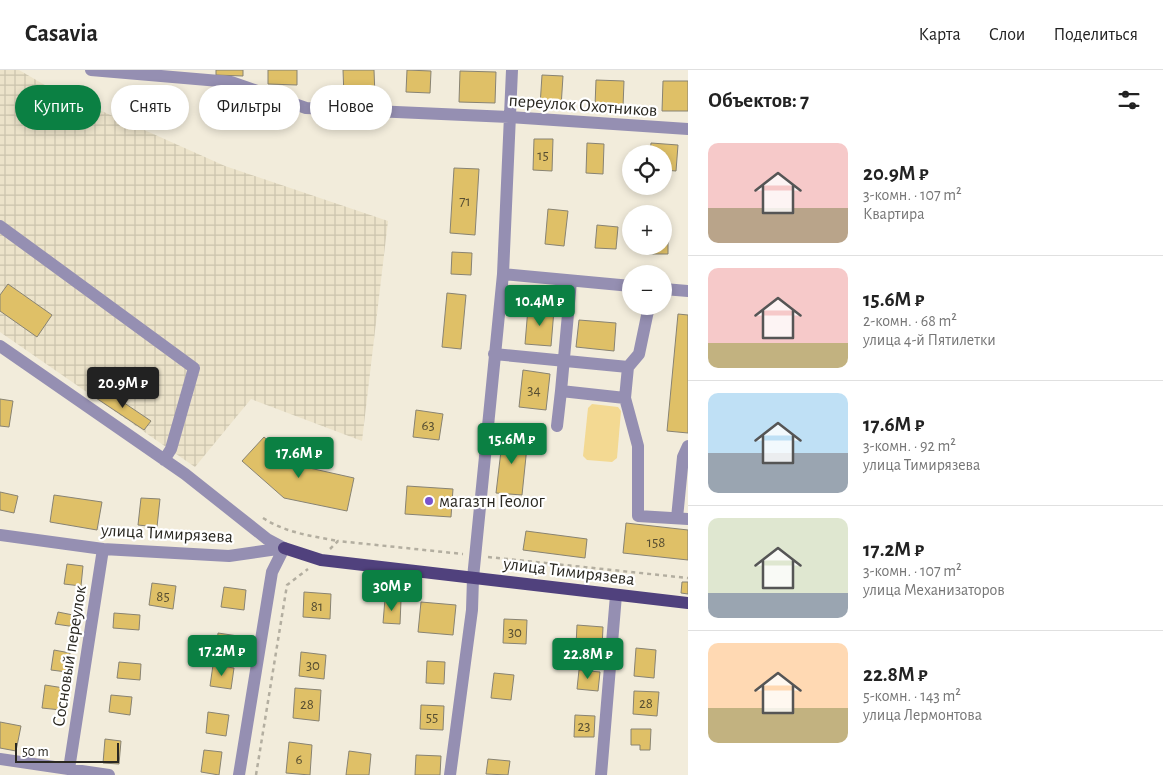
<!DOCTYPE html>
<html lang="ru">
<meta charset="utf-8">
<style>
body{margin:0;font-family:"Alegreya Sans",sans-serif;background:#f2f2f2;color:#222;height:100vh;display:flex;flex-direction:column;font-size:19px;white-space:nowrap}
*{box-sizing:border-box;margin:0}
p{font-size:16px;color:#767676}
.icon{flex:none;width:28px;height:28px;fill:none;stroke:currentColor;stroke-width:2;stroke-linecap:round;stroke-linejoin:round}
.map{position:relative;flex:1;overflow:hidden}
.sheet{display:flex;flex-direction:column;background:#fff;width:475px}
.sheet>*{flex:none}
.banner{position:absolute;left:15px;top:15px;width:475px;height:45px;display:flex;gap:10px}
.fabs{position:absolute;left:622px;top:75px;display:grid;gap:10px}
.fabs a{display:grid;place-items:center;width:50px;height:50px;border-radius:50%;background:#fff;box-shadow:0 2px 8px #0003;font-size:25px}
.scale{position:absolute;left:15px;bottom:12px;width:104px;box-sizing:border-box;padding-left:5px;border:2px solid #2a2821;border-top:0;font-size:14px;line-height:18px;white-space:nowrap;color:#2a2821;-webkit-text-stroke:4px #fff;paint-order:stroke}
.price{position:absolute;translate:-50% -42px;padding:0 11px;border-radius:5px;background:#0b8043;color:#fff;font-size:16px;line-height:32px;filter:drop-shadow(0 1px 2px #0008)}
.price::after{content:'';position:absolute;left:50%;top:30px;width:15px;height:11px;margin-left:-8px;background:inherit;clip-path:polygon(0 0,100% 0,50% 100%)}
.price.on{background:#222;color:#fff}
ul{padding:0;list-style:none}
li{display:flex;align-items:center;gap:15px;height:125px;padding:0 20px}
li+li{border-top:1px solid #e0e0e0}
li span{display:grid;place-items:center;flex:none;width:140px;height:100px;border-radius:10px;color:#555}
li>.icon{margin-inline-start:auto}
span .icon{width:60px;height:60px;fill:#fffc;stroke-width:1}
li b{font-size:21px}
h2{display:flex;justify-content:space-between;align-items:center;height:60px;padding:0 20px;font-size:21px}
.tag{padding:0 18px;border-radius:22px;background:#fff;box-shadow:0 2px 8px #0003;font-size:18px;line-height:45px}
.tag.on{background:#0b8043;color:#fff}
header{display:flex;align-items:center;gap:30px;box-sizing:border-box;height:70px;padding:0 25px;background:#fff;border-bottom:1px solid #e0e0e0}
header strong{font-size:24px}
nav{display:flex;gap:28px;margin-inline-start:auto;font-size:18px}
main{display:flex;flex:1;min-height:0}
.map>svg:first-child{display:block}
.industrial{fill:url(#industrial-grid)}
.garden{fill:#f3d992}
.building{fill:#dfc067;stroke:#888373}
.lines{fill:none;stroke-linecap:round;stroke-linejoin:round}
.path{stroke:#b3aea0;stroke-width:2.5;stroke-dasharray:4 4;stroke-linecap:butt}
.minor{stroke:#958fb2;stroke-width:12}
.major{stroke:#50417d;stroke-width:12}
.poi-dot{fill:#7854cd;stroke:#fff;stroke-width:2}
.labels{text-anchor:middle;stroke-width:4.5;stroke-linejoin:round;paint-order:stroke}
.number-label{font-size:15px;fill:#574e32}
.street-label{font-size:18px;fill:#2a2821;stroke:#fff}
.poi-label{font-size:18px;fill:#2a2821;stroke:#fff;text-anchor:start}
</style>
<header>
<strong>Casavia</strong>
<nav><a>Карта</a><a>Слои</a><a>Поделиться</a></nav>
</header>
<main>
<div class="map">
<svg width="688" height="705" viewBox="0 0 688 705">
<defs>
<pattern id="industrial-grid" width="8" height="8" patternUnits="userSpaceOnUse" patternTransform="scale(1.25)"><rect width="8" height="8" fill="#ece3ca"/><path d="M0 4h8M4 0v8" fill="none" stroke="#cbc3ad"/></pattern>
</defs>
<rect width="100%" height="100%" fill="#f2ecdb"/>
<path class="industrial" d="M0 0H19L50 18 225 96 388 151 362 371 251 329 195 397 0 262Z"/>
<path class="garden" d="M592 334 618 337 621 341 617 388 612 392 587 390 583 386 588 338Z"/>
<path class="building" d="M216 0H243V6L216 5Z
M268 0H297V15L268 14Z
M343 0H374L375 27H344Z
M407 0 431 1 430 23 406 22Z
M460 1 496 2 495 33 459 32Z
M542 5 563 6 561 37 540 36Z
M596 10 624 11 623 37 595 36Z
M663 11H688V41H662Z
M534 69H553L552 101 533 100Z
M587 73 604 74 603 104 586 103Z
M651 73 678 75 676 101 664 100V84H650Z
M454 98 479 99 475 165 450 163Z
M548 139 568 141 564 176 545 174Z
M597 155 618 157 616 179 595 178Z
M664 157H668V184H649V176H664Z
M452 182 472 183 471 205 451 204Z
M8 214 52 245 37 267 0 241V225Z
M447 223 466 225 461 279 442 277Z
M528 238 554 240 551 276 525 274Z
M678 244 688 245V363L667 361Z
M579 250 616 253 614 281 576 277Z
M523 300 550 304 546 340 519 337Z
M102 318 151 351 144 360 96 328Z
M0 329 13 331 9 357 0 356Z
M416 340 443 344 439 370 413 367Z
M503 364 528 367 522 425 496 423Z
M264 367 296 395 354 408 347 441 284 428 242 391Z
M407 416 453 419 451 447 405 444Z
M0 422 18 426 14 443 0 440Z
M54 425 102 432 97 460 50 452Z
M141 428 160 429 157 457 138 455Z
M626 453 688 460V490L623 483Z
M526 461 587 469 585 488 523 480Z
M67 494 83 496 81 516 64 514Z
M682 512H688V524L681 523Z
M152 513 176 516 173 539 149 535Z
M224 517 246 520 244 540 221 537Z
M304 522 331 524 330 549 303 547Z
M385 529 401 530 400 554 383 553Z
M421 532 456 535 453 565 418 562Z
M58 542 78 546 76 557 55 554Z
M114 543 140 545 139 560 113 558Z
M504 549 527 550 526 574 503 573Z
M577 555 603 557 602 578 576 576Z
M218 563 238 566 236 587 216 585Z
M636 578 656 580 654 608 634 606Z
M54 580 70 583 67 602 51 600Z
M301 582 326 585 324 609 299 606Z
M427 591 445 592 444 614 426 613Z
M119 592 141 594 140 610 117 608Z
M213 595 234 598 231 619 210 616Z
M579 600 600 602 598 621 577 619Z
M494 603 514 605 511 630 491 628Z
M45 615 64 618 61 640 42 638Z
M295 618 321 620 319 651 293 648Z
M634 621 659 622 657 646 633 644Z
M111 625 132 627 130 645 109 642Z
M421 635 444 636 443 660 420 659Z
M208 642 229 645 226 666 206 663Z
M575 645 595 646 594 667H574Z
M0 652 21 656 16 681 0 678Z
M631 659H651L650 680H640V675H631Z
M105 669 121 671 119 694 103 693Z
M289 672 312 675 310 705 286 703Z
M204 680 222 682 219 705 201 702Z
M349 681 371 684 369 705H346Z
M416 685 441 686 440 705H415Z
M488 689 510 691 508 705 486 704Z"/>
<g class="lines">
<path class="path" d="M263 448C286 463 312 466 338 471
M330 479 338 471 463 484
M488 487 688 508
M256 705 287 515 308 499"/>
<path class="minor" d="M91 0 231 12 306 38 509 47 688 59
M0 156 194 298 171 379 164 390
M503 204 631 216
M571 211 561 321 625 328 638 376V446L688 449
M664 219 688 221
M0 276 185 404 267 469 284 478
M494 284 628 297
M625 328 628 297 639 284 649 236
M557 356 561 321
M677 448 683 387 688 376
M0 465 103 479 229 486 284 478
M0 689 109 705
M69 699 103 479
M239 705 272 502 284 478
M450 705 472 540 473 508 503 204 512 0
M601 705 616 525"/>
<path class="major" d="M284 478 321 490 688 533"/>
</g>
<circle class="poi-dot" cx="429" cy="431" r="5"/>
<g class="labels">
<g class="number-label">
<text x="543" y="90">15</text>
<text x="465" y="136">71</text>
<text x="534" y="325">34</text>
<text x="428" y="360">63</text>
<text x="656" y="477">158</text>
<text x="163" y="531">85</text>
<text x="317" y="541">81</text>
<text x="515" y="567">30</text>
<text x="313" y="600">30</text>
<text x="646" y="638">28</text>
<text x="307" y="639">28</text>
<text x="432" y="652">55</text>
<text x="584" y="661">23</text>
<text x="299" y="694">6</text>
</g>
<g class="street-label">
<text transform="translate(583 35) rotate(4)" y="6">переулок Охотников</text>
<text transform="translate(167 463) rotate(3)" y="6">улица Тимирязева</text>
<text transform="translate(569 501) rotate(7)" y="6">улица Тимирязева</text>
<text transform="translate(69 586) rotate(-81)" y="6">Сосновый переулок</text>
</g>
<g class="poi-label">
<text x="439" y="437">магазтн Геолог</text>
</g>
</g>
</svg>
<div class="fabs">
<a><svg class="icon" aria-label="locate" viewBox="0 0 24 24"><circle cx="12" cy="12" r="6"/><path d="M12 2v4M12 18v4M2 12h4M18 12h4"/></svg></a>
<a>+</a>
<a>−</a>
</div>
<div class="scale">50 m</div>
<b class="price" style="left:540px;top:257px">10.4M ₽</b>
<b class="price on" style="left:123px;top:339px">20.9M ₽</b>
<b class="price" style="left:512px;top:395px">15.6M ₽</b>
<b class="price" style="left:299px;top:409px">17.6M ₽</b>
<b class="price" style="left:392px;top:542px">30M ₽</b>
<b class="price" style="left:222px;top:607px">17.2M ₽</b>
<b class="price" style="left:588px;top:610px">22.8M ₽</b>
<div class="banner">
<a class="tag on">Купить</a>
<a class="tag">Снять</a>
<a class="tag">Фильтры</a>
<a class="tag">Новое</a>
</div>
</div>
<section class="sheet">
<h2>Объектов: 7<svg class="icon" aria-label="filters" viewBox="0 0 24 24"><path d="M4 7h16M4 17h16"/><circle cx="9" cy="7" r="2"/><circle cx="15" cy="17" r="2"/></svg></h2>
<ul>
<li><span style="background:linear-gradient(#f6c9c9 65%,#b9a48a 0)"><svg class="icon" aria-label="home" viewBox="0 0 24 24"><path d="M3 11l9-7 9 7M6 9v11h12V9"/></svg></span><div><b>20.9M ₽</b><p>3-комн. · 107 m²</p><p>Квартира</p></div></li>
<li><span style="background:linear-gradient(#f6c9c9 75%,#c2b280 0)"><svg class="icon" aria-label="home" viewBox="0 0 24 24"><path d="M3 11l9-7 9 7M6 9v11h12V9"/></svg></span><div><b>15.6M ₽</b><p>2-комн. · 68 m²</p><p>улица 4-й Пятилетки</p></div></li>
<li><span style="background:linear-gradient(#bfe0f5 60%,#9aa5b1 0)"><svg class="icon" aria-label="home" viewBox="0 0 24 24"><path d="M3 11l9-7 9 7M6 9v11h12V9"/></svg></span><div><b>17.6M ₽</b><p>3-комн. · 92 m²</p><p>улица Тимирязева</p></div></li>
<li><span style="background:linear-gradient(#dfe7d0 75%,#9aa5b1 0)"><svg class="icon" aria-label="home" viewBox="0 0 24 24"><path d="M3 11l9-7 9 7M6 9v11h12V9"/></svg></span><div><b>17.2M ₽</b><p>3-комн. · 107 m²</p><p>улица Механизаторов</p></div></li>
<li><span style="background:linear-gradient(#ffd9b3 65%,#c2b280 0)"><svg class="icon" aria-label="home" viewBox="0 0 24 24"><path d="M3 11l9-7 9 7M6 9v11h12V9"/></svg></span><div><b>22.8M ₽</b><p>5-комн. · 143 m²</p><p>улица Лермонтова</p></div></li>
</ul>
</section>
</main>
